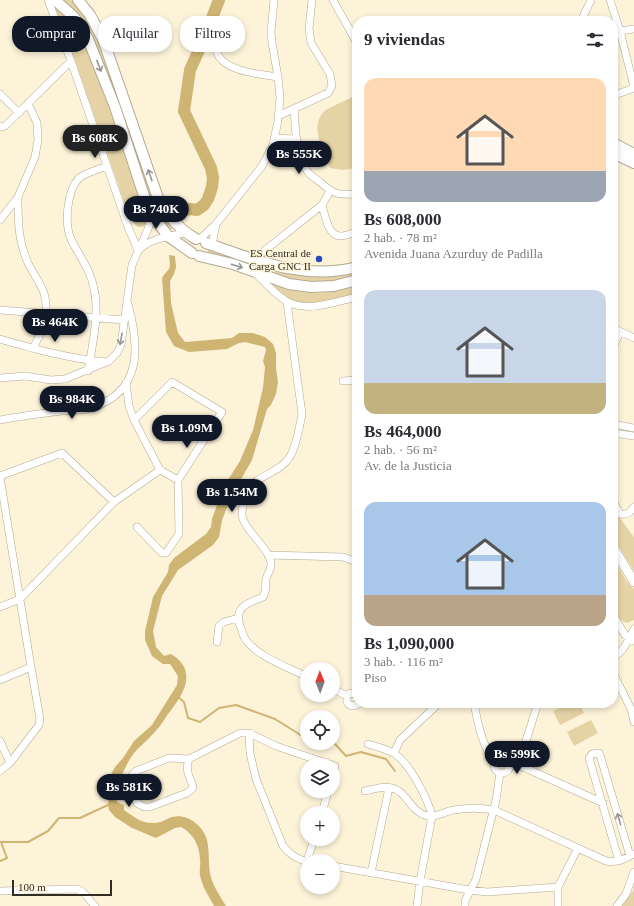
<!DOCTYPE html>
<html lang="es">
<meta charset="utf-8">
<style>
body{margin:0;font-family:"Times New Roman",serif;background:#f2f2f3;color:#2b2b33;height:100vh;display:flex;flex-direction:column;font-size:15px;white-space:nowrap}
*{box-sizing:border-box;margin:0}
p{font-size:13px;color:#7c7c81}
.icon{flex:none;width:22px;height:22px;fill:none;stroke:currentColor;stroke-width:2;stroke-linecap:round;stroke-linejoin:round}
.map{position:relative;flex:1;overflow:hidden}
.side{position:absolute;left:352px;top:16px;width:266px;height:692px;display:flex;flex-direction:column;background:#fff;border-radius:16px;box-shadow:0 2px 6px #0003}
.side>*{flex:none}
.guide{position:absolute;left:12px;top:16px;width:280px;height:36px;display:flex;gap:8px}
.needle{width:26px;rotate:359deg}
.buttons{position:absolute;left:300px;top:662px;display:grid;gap:8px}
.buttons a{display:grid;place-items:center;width:40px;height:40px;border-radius:50%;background:#fff;box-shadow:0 2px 6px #0003;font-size:20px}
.scale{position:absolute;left:12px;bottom:10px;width:100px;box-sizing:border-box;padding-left:4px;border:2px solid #322e24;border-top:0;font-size:11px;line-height:14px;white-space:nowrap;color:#322e24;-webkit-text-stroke:3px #fdf3d9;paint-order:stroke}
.price{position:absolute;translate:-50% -34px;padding:0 9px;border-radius:14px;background:#111827;color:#fff;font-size:13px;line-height:26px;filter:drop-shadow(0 1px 2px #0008)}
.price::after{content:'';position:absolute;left:50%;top:24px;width:12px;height:9px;margin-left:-6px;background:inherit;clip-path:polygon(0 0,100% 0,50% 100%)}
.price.current{background:#222;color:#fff}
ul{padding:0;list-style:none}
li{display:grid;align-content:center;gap:8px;height:212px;padding:0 12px}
li span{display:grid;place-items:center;height:124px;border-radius:12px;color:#555}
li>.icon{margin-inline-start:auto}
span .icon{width:72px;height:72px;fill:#fffc;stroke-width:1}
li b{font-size:17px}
h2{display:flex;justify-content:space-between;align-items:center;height:48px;padding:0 12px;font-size:17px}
.tag{padding:0 14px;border-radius:16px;background:#fff;box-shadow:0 2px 6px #0003;font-size:14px;line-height:36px}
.tag.current{background:#111827;color:#fff}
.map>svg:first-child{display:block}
.green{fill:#e5d3a5}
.water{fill:#cfb573}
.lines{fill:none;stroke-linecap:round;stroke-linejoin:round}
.stream{stroke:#cfb573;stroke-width:2}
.river{stroke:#cfb573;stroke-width:12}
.minor-casing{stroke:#b3a990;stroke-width:8}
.major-casing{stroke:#b3a990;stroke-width:10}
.highway-casing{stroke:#b3a990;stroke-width:12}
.minor{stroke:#fff;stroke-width:7}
.major{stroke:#fff;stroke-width:9}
.highway{stroke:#fff;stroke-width:10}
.oneway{stroke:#989692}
.poi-dot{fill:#2a49b9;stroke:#fdf3d9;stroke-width:1.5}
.labels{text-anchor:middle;stroke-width:3;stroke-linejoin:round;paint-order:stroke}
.poi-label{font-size:11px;fill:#322e24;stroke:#fdf3d9;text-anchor:end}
</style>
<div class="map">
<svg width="634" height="906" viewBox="0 0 634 906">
<rect width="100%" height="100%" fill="#fdf3d9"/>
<path class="green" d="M62 0H73L83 12 97 36 158 208 165 219 174 229H168L156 212 89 32 76 13Z
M50 2 68 16 84 38 115 122 148 218 147 223 142 227H138L130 219 70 46Z
M357 95V168L343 170 330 168C323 153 308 123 326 110 336 104 347 100 357 95Z
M209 247C259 265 303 286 357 271V275C346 278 335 282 324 282 287 284 243 266 207 255Z
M263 279C272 283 282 287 292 290 314 296 336 292 357 286V295C344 298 314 306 302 304 287 301 275 289 263 279Z
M613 509 634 537V571L613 537Z
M613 558 627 582 634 589V620L627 623 621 620 613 608Z
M570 703H579L584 713 560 725 553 711Z
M591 720 598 733 574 746 567 732Z
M634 882V906H621L633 891Z"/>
<path class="water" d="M169 255 175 256 176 267 174 274 170 281 171 303 178 333 185 342 232 338 239 333H253L265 337 273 344 276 353V368L278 382 276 394 271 405 267 409 252 460 232 495 222 520 219 537 213 545 178 570 162 596 153 631 156 647 164 656 171 654C199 671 183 695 168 714 163 722 158 729 151 736 145 743 137 748 132 756 126 764 118 783 116 793 116 796 117 799 117 802L124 805V810C134 817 142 824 155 823 161 823 166 819 172 817 186 813 201 824 206 837 210 848 208 862 210 873 212 885 220 896 226 906H214C209 896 202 887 200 875 199 870 201 865 200 860 200 846 193 833 181 827L175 828 156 838 132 828 115 817 109 810 108 804 111 788V774L115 767 123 758 134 741 152 725 177 685 178 676 170 664H163L152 656 145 640V631L153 597 168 572 169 565 174 558 206 534 211 527 212 519 224 486 240 461 253 430 263 388 265 367 263 361 266 350 265 347 245 342 239 343 227 349 189 352 174 346 166 332 162 278C164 274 166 273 169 269 171 265 169 259 169 255Z"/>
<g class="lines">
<path class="stream" d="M178 697 184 702 188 718 200 722 219 708 236 705 275 719 307 739
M321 743 335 744 346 756 361 752 386 759 395 771
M0 861 7 858 1 842H28L48 831 59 818H80L110 804"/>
<path class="river" d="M180 212 190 209 197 210 204 205 208 199 212 187 213 178 211 168 184 111 190 70 203 41 219 0"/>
<defs>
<path id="minor" d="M48 0 71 61 128 227 138 250
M333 0 357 43
M610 0 620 31 634 87
M581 21 591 0
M620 31 634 29
M213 34C214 40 215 47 217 53 225 72 260 74 278 77
M0 94 19 113
M615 95 634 88
M294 109C296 131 295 154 308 172 311 176 316 179 320 182 334 195 339 195 357 194
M278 116 328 93 332 86 330 74 311 43 309 29 312 0
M0 127 5 126 71 61
M274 138 296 139
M18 197C18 218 18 238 26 258 30 270 40 281 44 293 50 314 43 330 33 348
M322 205C325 215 328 237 341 236 346 236 352 233 357 232
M0 220 18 197 35 157 38 140 37 123 28 103
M200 239 216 224 262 166 273 145 278 121 280 98 278 77 272 43 271 32 274 0
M212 245 216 224
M140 249C151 238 171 236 185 233
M254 259 322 205 330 191
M256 274C265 283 275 294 286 301 307 313 335 302 357 297
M287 302 302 414C300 425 295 450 289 458 279 473 258 475 248 489 244 494 243 506 242 512 240 528 272 549 271 565 271 570 267 574 266 579 265 586 267 591 263 597 248 603 234 606 240 626 242 630 243 637 246 640 258 657 288 667 307 677
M0 310 124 320
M613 328 634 338
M0 339C35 349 70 359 107 362
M613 347 620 332
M88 371C92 346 100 314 94 289 91 270 79 256 71 239 64 223 67 191 79 178 85 173 100 169 107 166
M0 378 25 376 51 380 65 379 109 361 117 353 121 345 132 265 148 229 152 215
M343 381 357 380
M0 420C20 416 40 414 61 411 70 410 82 411 91 408 142 392 140 348 128 304
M134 420 172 382 222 412 178 480 179 534 166 553H162L137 527
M613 424 634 428
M613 433 634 436
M160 470 178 480
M0 476 62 453 114 502 160 470 134 420 129 406 126 383
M0 477 31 667 0 680
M613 501 620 514C628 515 630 513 634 507
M268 555 343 557 354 561 357 565
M0 607 20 599 114 502
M613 615 625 635 634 641
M217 642 219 626 224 622 238 618
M613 657C625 651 628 640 634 629
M613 673 631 709 634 722
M333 689 347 696
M357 694 350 693C345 698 346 704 352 706L357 705 359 703
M474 703C478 725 482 744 494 762
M249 733 250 753 256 779 283 846C290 855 296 858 307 862
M0 741 10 763
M368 744C377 747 388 749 395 754 410 764 428 799 432 816L420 881 417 906
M394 753 400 740 439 703
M494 765a8 8 0 1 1 16 0a8 8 0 1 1-16 0Z
M189 759C185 770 189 776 193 786L192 789 187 793 150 807H144L137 803 130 781 132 775 136 771 169 758 189 759 240 733H249L276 746 335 766 333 774
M509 760 520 754 524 747 538 703
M510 764 521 766 603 803
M0 771 10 763 39 725 40 719 31 667
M365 791C374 789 386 785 395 789 408 794 410 811 427 816 437 818 445 811 454 810 466 808 482 808 494 810L606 861C617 863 624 859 634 854
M322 813 328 791
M307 861 314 839
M619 861 589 758 592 754 599 753 600 755 630 856
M333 866 469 890 487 892 558 887 578 848
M371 873 389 788
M558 887V906
M0 891 77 889 83 892 95 906
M465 906V901L476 879 496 800 500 773
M617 906 626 894 634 872"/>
<path id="major" d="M613 547 634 582"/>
<path id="highway" d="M55 0 74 17 88 39 115 107 145 199 152 215 168 236 192 253
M78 0 90 15 103 39 159 201C169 217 179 229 196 239
M613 143 634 154
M613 153 634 163
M206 243C256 260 303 281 357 267
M199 256 233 264 289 284 311 287 334 286 357 280"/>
</defs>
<use href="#minor" class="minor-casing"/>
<use href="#major" class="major-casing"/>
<use href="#highway" class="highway-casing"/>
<use href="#minor" class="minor"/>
<use href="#major" class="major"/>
<use href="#highway" class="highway"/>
</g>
<defs><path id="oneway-shaft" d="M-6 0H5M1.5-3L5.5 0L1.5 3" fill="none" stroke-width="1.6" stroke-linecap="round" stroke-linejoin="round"/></defs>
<g class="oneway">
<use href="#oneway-shaft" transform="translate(99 66) rotate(69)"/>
<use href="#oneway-shaft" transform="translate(150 175) rotate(-109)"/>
<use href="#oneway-shaft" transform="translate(237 266) rotate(17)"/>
<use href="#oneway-shaft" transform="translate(121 339) rotate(100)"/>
<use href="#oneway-shaft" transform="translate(619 819) rotate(-106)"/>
</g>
<circle class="poi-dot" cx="319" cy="259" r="4"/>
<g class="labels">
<g class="poi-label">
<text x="311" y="257">ES Central de<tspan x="311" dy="13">Carga GNC II</tspan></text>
</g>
</g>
</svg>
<div class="buttons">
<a><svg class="needle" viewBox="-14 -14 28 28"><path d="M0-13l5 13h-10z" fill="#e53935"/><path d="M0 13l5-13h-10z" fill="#7c7c81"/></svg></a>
<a><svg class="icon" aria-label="locate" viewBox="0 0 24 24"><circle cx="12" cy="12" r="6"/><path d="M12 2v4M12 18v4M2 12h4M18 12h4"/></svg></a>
<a><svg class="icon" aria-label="layers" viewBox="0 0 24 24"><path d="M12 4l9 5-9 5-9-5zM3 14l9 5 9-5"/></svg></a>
<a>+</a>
<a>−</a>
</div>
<div class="scale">100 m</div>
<b class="price current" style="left:95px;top:159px">Bs 608K</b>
<b class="price" style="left:299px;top:175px">Bs 555K</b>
<b class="price" style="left:156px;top:230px">Bs 740K</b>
<b class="price" style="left:55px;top:343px">Bs 464K</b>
<b class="price" style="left:72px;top:420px">Bs 984K</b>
<b class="price" style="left:187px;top:449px">Bs 1.09M</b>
<b class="price" style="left:232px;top:513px">Bs 1.54M</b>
<b class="price" style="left:517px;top:775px">Bs 599K</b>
<b class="price" style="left:129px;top:808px">Bs 581K</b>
<div class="guide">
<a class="tag current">Comprar</a>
<a class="tag">Alquilar</a>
<a class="tag">Filtros</a>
</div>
<section class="side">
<h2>9 viviendas<svg class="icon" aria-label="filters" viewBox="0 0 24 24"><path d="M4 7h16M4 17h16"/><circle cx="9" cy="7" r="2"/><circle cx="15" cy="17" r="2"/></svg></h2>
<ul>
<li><span style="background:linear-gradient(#ffd9b3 75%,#9aa5b1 0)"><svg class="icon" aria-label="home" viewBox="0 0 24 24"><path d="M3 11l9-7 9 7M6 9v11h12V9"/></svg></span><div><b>Bs 608,000</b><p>2 hab. · 78 m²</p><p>Avenida Juana Azurduy de Padilla</p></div></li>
<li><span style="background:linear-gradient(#c9d6e8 75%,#c2b280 0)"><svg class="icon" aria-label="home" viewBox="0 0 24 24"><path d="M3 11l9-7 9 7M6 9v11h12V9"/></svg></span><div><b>Bs 464,000</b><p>2 hab. · 56 m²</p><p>Av. de la Justicia</p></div></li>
<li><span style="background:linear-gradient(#a9c7e8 75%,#b9a48a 0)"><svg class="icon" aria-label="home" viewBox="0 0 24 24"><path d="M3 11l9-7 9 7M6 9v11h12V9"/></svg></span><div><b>Bs 1,090,000</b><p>3 hab. · 116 m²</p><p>Piso</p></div></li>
</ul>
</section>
</div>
